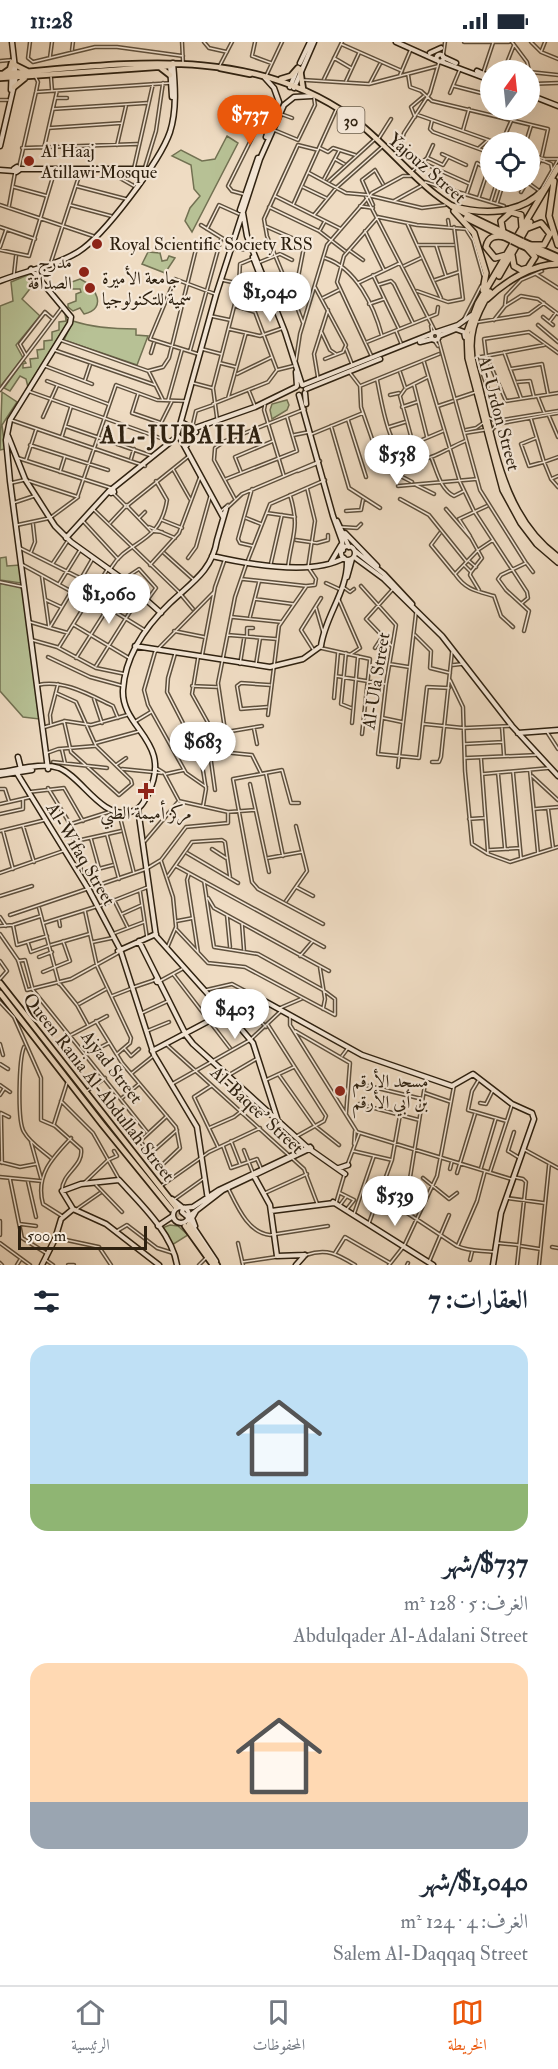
<!DOCTYPE html>
<html lang="ar">
<meta charset="utf-8">
<style>
body{margin:0;font-family:"IM FELL Double Pica",Amiri,serif;background:#f6f6f7;color:#1f2937;direction:rtl;height:100vh;display:flex;flex-direction:column;font-size:22px;white-space:nowrap}
*{box-sizing:border-box;margin:0}
p{font-size:20px;color:#747a83}
.icon{flex:none;width:33px;height:33px;fill:none;stroke:currentColor;stroke-width:2;stroke-linecap:round;stroke-linejoin:round}
.map{position:relative;height:1223px;overflow:hidden;direction:ltr}
.panel{display:flex;flex-direction:column;background:#fff;flex:1}
.panel>*{flex:none}
.needle{width:39px;rotate:15deg}
.buttons{position:absolute;left:480px;top:18px;display:grid;gap:12px}
.buttons a{display:grid;place-items:center;width:60px;height:60px;border-radius:50%;background:#fff;box-shadow:0 6px 24px #0002;font-size:30px}
.scale{position:absolute;left:18px;bottom:15px;width:129px;box-sizing:border-box;padding-left:6px;border:3px solid #2e2110;border-top:0;font-size:16px;line-height:21px;white-space:nowrap;color:#2e2110;-webkit-text-stroke:4px #f5e8d8;paint-order:stroke}
.price{position:absolute;translate:-50% -51px;padding:0 14px;border-radius:21px;background:#fff;color:#222;font-size:20px;line-height:39px;filter:drop-shadow(0 2px 3px #0008)}
.price::after{content:'';position:absolute;left:50%;top:36px;width:18px;height:14px;margin-left:-9px;background:inherit;clip-path:polygon(0 0,100% 0,50% 100%)}
.price.selected{background:#ea580c;color:#fff}
ul{padding:0;list-style:none}
li{display:grid;align-content:center;gap:12px;height:318px;padding:0 30px}
li span{display:grid;place-items:center;height:186px;border-radius:18px;color:#555}
li>.icon{margin-inline-start:auto}
span .icon{width:108px;height:108px;fill:#fffc;stroke-width:1}
li b{font-size:26px}
h2{display:flex;justify-content:space-between;align-items:center;height:72px;padding:0 30px;font-size:26px}
.status{display:flex;justify-content:space-between;align-items:center;height:42px;padding:0 30px;background:#fff;direction:ltr}
.status svg{height:16px;fill:currentColor}
.tab-bar{display:flex;justify-content:space-around;align-items:center;height:84px;border-top:2px solid #e0e1e3;background:#fff;font-size:16px;color:#747a83}
.tab-bar a{display:grid;justify-items:center;gap:3px}
.tab-bar .selected{color:#ea580c}
.map>svg:first-child{display:block}
.green{fill:#b7c195;stroke:#727152;stroke-width:1.5}
.lines{fill:none;stroke-linecap:round;stroke-linejoin:round}
.primary-tunnel{stroke:#c8b79f;stroke-width:4.5;stroke-dasharray:4.5 2;stroke-linecap:butt}
.street-casing{stroke:#5e503d;stroke-width:4.5}
.secondary-casing{stroke:#2e2110;stroke-width:7}
.primary-casing{stroke:#2e2110;stroke-width:8}
.highway-casing{stroke:#2e2110;stroke-width:8}
.street{stroke:#f5e8d8;stroke-width:1.5}
.secondary{stroke:#f5e8d8;stroke-width:4}
.primary{stroke:#efdcc3;stroke-width:4.5}
.highway{stroke:#efdcc3;stroke-width:5}
.primary-bridge-casing{stroke:#2e2110;stroke-width:8;stroke-linecap:butt}
.primary-bridge{stroke:#efdcc3;stroke-width:4.5}
.poi-dot{fill:#8f2418;stroke:#f5e8d8;stroke-width:2}
.labels{text-anchor:middle;stroke-width:4.5;stroke-linejoin:round;paint-order:stroke}
.shield{fill:#f5e8d8;stroke:#6a5d4c;stroke-width:1.5}
.shield-label{font-size:16px;font-weight:bold;fill:#2e2110}
.poi-label{font-size:18px;fill:#2e2110;stroke:#f5e8d8;text-anchor:start}
.street-label{font-size:18px;fill:#2e2110;stroke:#f5e8d8}
.district-label{font-size:24px;font-weight:bold;letter-spacing:1.5px;fill:#2e2110;stroke:#f5e8d8}
</style>
<div class="status"><b>11:28</b><svg viewBox="0 0 49 12"><path d="M0 12V9h3v3zM5 12V6h3v6zM10 12V3h3v9zM15 12V0h3v12zM26 1h20v11H26zM47 4h2v5h-2z"/></svg></div>
<div class="map">
<svg width="558" height="1223" viewBox="0 0 558 1223">
<rect width="100%" height="100%" fill="#efdcc3"/>
<filter id="stains"><feTurbulence type="fractalNoise" baseFrequency=".00333" numOctaves="4"/><feColorMatrix values="0 0 0 0 .2 0 0 0 0 .09 0 0 0 0 .02 0 0 0 .5 -.17"/></filter>
<radialGradient id="worn" r=".72"><stop offset=".6" stop-color="#630" stop-opacity="0"/><stop offset="1" stop-color="#630" stop-opacity=".3"/></radialGradient>
<path class="green" d="M227 94 238 101 192 190 185 179 190 166 200 154 194 147 191 123 172 114 181 108 202 119 215 117Z
M148 210 160 211 162 219 167 218 169 214 175 216 165 231 142 222Z
M30 232 36 239 22 257 40 274 16 303 23 316 0 345V264L13 259 11 240Z
M80 237C96 244 108 267 84 272L80 266 73 269 68 265V262L76 259V252L81 250 80 247H72L69 241Z
M65 271 68 280 28 345 26 337 20 334 10 349 4 346 24 318 26 321 23 322V326L31 325 30 317 38 316 37 308 44 307V299L52 298V290L59 288V280L66 279Z
M73 279C94 286 114 287 136 287V293L148 294 137 323 64 298Z
M2 350 17 360 2 383 5 407 0 408Z
M287 358 289 363 287 368 272 377 270 368 272 362Z
M6 515 7 524 20 523 21 541 0 538V516Z
M3 541 23 546 39 677 23 675 0 649V542Z
M170 1183 178 1184 188 1193 172 1203 162 1186Z"/>
<g class="lines">
<path class="primary-tunnel" d="M176 1165 189 1182
M171 1167 185 1184"/>
<defs>
<path id="street" d="M30 0 28 16 33 20 95 5H117L183 14
M182 0 183 20
M204 0 209 6 227 10
M255 0 252 14 271 21
M464 0H509
M512 0 527 20 529 28
M531 0 541 10 558 17
M341 2 402 29
M72 8 73 0
M541 10 545 0
M443 14 445 0
M50 15 52 0
M334 16 351 26
M0 19 11 18
M220 23 232 0
M504 28 514 3
M530 30 558 33
M483 31 493 1
M408 32 410 45 421 49 432 59 548 87 542 114
M530 32 535 54
M400 33 411 7
M266 34 282 0
M51 35 52 48
M324 37 342 0
M304 38 369 42 438 24
M346 39 359 11
M370 41 380 22
M530 42 558 41
M454 44 485 52 490 50
M36 50 170 41
M450 51 460 27
M56 56H67
M0 58H8
M53 67 147 61
M281 72 292 76
M418 73 494 100
M415 75 411 65 424 54
M432 79 430 87 433 90 490 111
M49 86 122 81
M257 87 266 91
M274 88 298 98 315 63 314 56
M463 88 469 67
M379 96 391 77
M502 100 516 68
M526 100 531 84
M117 103 126 64
M22 106 137 102
M44 106 57 49
M320 106 328 110 333 106 355 113
M479 106 488 98
M442 112 466 123
M397 113 404 91 430 51 439 20
M530 113 545 117 543 119 539 117
M428 116 443 123 448 115
M335 117 344 122
M546 117H558
M544 119 551 122 552 127
M421 120 470 142
M530 124 535 125
M19 125 36 50 38 40 35 34
M145 125 156 89 163 41
M134 126 153 42
M125 129 120 136 134 144 142 133 136 129
M411 130 427 116 433 103
M309 131 346 151 368 153
M324 137 339 109
M530 137 540 119
M329 139 374 98
M425 140 504 164
M527 140 538 148
M76 144 126 157
M14 145 47 154
M303 145 326 156
M542 146 558 118
M521 150 527 140
M467 151 477 121 490 129
M243 152 232 149 228 144 266 68
M275 154 341 187
M371 154 422 166 445 163
M366 155 435 289
M479 155 488 128
M394 159 421 144
M491 159 497 140
M497 161 502 145
M0 163 93 194
M70 163 111 174
M293 163 336 68
M373 163 362 138 375 128 383 142
M9 164 15 131
M360 164 373 166
M269 165 319 189 345 209
M314 173 337 145 382 105
M378 175 417 183 466 187 473 198 483 233
M448 178 449 184
M407 181 441 256
M201 183 230 201
M265 184 299 199 304 205 294 256
M0 185 35 197
M207 187 219 163 239 172
M320 188 325 179
M365 189 384 228
M417 203H454
M436 203 446 234
M0 205 6 188
M0 208 29 214 55 128
M349 208 363 218
M325 216C356 226 374 264 382 294
M51 220 81 128
M260 220 280 212 292 218
M404 224 421 216
M14 232 16 214
M536 232 558 246
M373 233 399 287
M222 238 256 245 267 251
M435 238 459 230
M239 241 240 222 252 217
M358 241 400 221
M378 243 391 239 394 242 413 281
M257 244 262 239
M315 245 346 303 343 310 325 317
M417 249 448 260 463 257 454 185
M273 254 295 244
M323 256 339 248
M294 259 267 194 264 177 298 103 318 108
M295 260 303 281
M369 262 384 257
M505 263 506 254 521 238 542 229
M253 268 260 260
M211 274 230 278
M543 275 553 283
M464 277 481 244
M494 278 505 264 521 254 538 257 558 272
M550 279 556 271
M478 280 529 272 544 261
M538 283 558 300
M431 284 432 290
M229 287 260 294 283 286
M321 289 330 308 336 312
M396 289 401 301
M438 296 480 448 526 521 501 533 498 537 506 548 529 569 524 589
M60 298 148 329 163 325 169 316 197 203
M434 298 438 304
M367 300 437 272 438 265
M202 307 221 312
M346 307 352 322
M54 308 155 343
M190 309 221 197
M504 310 521 356
M151 311 154 301
M558 311 529 290 484 297 486 313 506 359 558 351
M198 312 150 297 175 237 215 252
M26 313 20 302 45 270 53 277
M371 313 337 240 344 214 378 175
M475 316 544 303
M477 316 488 347
M296 318 300 292 327 203 372 151 403 134H411
M424 320 460 440 474 469 527 550 528 556 522 561
M220 321 236 325
M45 324 92 342
M510 327 542 322 548 352
M277 328 293 324
M149 330 163 358
M400 330 405 345
M350 331 360 344 361 365 379 417
M237 332 272 315
M318 336 314 312 328 268
M85 338 90 323
M377 338C382 360 389 421 418 418 434 417 450 405 465 399
M47 339 108 362
M517 340 530 339 534 355
M193 341 212 346
M414 343 427 395
M360 344 439 312
M406 346 428 335
M405 347 400 354 412 398 417 400 443 389
M0 348 61 267
M28 349 163 397
M249 349 255 364
M138 352 132 371 161 381 172 359
M390 353 399 351
M538 355 544 370
M228 356 246 291
M455 357 476 350
M168 358 182 308
M213 362 268 340 277 328 255 270 235 264
M265 363 264 368 284 434
M438 364 453 359
M402 365 417 360
M549 374 558 395
M43 375 57 344
M217 376 213 346 240 242
M489 376 496 379 558 369
M531 377 544 420 558 415
M11 378 145 424
M348 378 366 435
M65 384 152 414
M331 384 349 446 380 466
M389 385 405 380
M192 386 196 369 213 363
M466 388 476 386 483 381
M492 388 497 382 558 371
M465 391 484 388
M312 392 363 371
M294 393 309 390
M62 394 71 365
M536 396 521 402 529 424 544 420 551 437 558 434
M415 401 416 418
M30 403 108 428
M431 415C437 429 440 447 454 454L464 449
M18 416 111 446
M131 417 134 407
M26 418 36 388
M173 427 190 457
M389 428 412 440
M298 429 316 422
M60 430 65 414
M241 430 235 415 273 399
M397 431 404 417
M226 437 297 409 287 375
M551 437 558 445
M29 439 78 455
M11 441 24 438
M416 443 434 452
M398 444 477 437
M252 447 238 497 240 501 253 504
M113 451 125 463
M235 457 214 418 215 406 225 399 305 367
M400 457 429 473 466 519
M13 461 34 454
M128 463 189 414
M128 463V465H125V463Z
M128 465 151 489 162 490
M227 466 242 452 320 419
M93 467 178 549 193 567
M446 467 471 496 482 516 471 530
M221 469 228 463
M346 469 361 468 363 458
M267 471 295 475
M139 476 145 470
M246 476 261 482
M162 478 182 486
M83 479 118 517
M110 481 125 465
M17 483 50 476 77 456 116 343 157 358 185 359
M149 485 175 496
M341 485 357 486 361 482
M440 491 431 503 454 531
M470 494 459 477 487 464
M296 498 317 501 328 498V493
M493 498 478 508 455 532C466 548 476 549 494 554L501 574 513 585
M20 506 96 544
M31 510 35 500 33 482
M164 511 194 538
M188 516 196 505 210 455
M248 518 270 462 325 438
M469 519 476 525
M53 521 67 500
M271 521 282 473
M527 522 533 530
M23 523 87 558
M150 523 179 491 200 435
M246 523 235 555 218 641 228 708 232 711 252 713 261 731
M464 523 471 530 470 533 479 548
M288 524C292 493 300 486 290 453
M111 526C128 497 160 503 167 458L156 439
M42 535 49 585
M82 535 93 516
M124 537 139 527 156 546 148 557
M242 537 306 544 315 543 316 537 308 525 315 479 307 446
M0 540 24 545
M326 541 339 547
M59 542 80 508
M361 544 396 583 386 642 378 712 419 716 427 645 449 646
M343 545 350 550 354 547
M91 555 146 589
M255 557 293 562
M46 558 61 565
M339 558 360 606 351 612
M316 566 323 590
M232 575 281 580
M250 575 259 540
M30 580 68 591
M74 583 129 616
M50 585 71 550
M174 589 204 595
M228 593 276 597
M415 593 431 609 430 626 450 631
M247 594V586H253
M32 598 57 605 96 626 125 632
M392 604 366 577 393 547
M59 605 107 528
M321 606 370 617 362 692
M375 606 381 597
M313 607 301 588 321 556
M346 611 341 662 351 666
M175 612 168 636 167 650 201 716 206 747 203 764
M202 614 215 545 225 517
M48 615 90 635 123 644
M76 616 125 539
M198 616 192 652 212 688
M240 622 244 597
M256 622 260 597
M390 622 409 625
M453 623 462 622
M96 624 140 554
M336 634 385 642
M450 638 463 665 465 729 472 802 488 812 510 820 558 805
M38 643C63 637 90 653 113 664L118 676
M192 644 217 645
M56 651 76 660 96 704 131 738 132 742 119 753 71 710 64 679
M334 656 338 611
M94 657 102 681
M267 665 241 667 237 644 241 641 270 643
M268 673 279 584 306 545
M383 676 402 680
M136 679 151 670
M352 681 358 614
M424 682 464 686 509 684
M51 683 50 673 58 642
M45 685 65 679 91 683 127 673
M502 686 504 714
M254 687 257 702
M226 690 262 684
M547 690 558 707
M96 701 140 689
M465 702 503 700
M173 705 190 696
M62 708 65 721
M47 711 58 707 95 704
M210 712 215 748
M465 716 536 713
M481 716 488 811
M53 720 107 726
M432 720H439L441 715 452 610
M116 723 126 716
M398 725 416 571
M156 726 164 731 179 759 228 770 255 768
M122 727 162 731
M530 729 538 811
M513 730 521 816
M498 731 505 807
M166 732 184 728
M266 732 283 814
M483 732 549 726
M532 734 558 758
M250 742 269 830
M206 745 186 731 148 663 144 648 155 610 214 550
M48 746 70 782 82 831
M0 747H5L9 759
M29 750 64 746 83 779
M299 761H291L282 728 233 737 252 840 258 847 323 882
M0 762 31 755
M548 766 553 805
M535 767 558 765
M119 771 134 831
M0 772 23 767V757
M469 777 484 776
M71 782 109 770
M23 784 34 820
M0 789 45 778
M3 789 13 827
M107 793 119 837
M91 797 99 826
M76 799 121 789
M145 799 178 760
M212 807 226 816
M489 808 520 806
M187 811 238 841
M268 816 302 810
M161 819 173 855 176 885 167 906
M176 824 324 905
M0 831 63 809
M83 831 113 823
M189 832 187 838 198 910
M168 834 192 800 222 798 225 800 230 835
M296 845 313 854
M140 849 147 895
M0 854 32 844
M208 856 214 866 329 929
M114 858 128 886
M286 859 307 829 296 784
M100 864 148 845
M39 866 55 926
M85 869 97 924 131 996 130 1001 117 1012
M122 872 142 863
M10 873 146 827 161 818 186 785 228 781V770
M227 874 230 905
M0 875 6 884
M59 878 60 884
M177 879 193 876
M44 881 95 865
M242 882 244 908
M13 883 17 903 47 894
M0 884 13 883 41 874
M176 887 208 921 245 925 335 973V957L323 948 258 912 214 905 204 839
M115 891 144 880
M0 892 18 918 27 948 71 937 118 911
M93 900 112 896
M28 901 31 910 48 904
M51 903 89 892
M300 914 312 900
M39 915 52 910
M0 919 7 929 0 937
M18 919 25 918 33 948 147 1090
M320 926 325 957 323 967
M55 927 59 942
M43 930 70 919 63 899
M173 932 230 1006
M160 939 182 927
M60 942 77 963 88 983
M134 945 155 938
M206 948 232 942 249 951
M112 954 130 947
M241 958 266 985
M0 960 14 975 41 1036V1078L55 1084 81 1107C84 1124 62 1131 62 1148
M79 962 106 947
M280 966 301 957
M142 971 168 959
M290 974V983L357 1090 511 1137
M96 979 122 1021 176 1085 180 1106 160 1125
M268 983 326 1074 324 1079 297 1094
M147 989 169 980
M295 989 350 1021 346 1072
M71 993 107 974
M0 1002 3 1013
M167 1003 304 1127 317 1161
M24 1005C19 1017 17 1079 24 1090 30 1101 42 1108 51 1116
M125 1007 131 1014 139 1007
M87 1012 109 1001
M342 1014 348 1006
M0 1022 8 1027
M132 1031 152 1015
M229 1033 258 1016
M279 1033 315 1084 339 1103
M266 1038 294 1025
M478 1039 472 1049 468 1068 506 1079
M172 1042 250 998 281 969
M0 1043 10 1050
M365 1043 422 1057
M211 1044 194 1055 218 1105
M87 1049 105 1036
M425 1051 451 1060
M0 1053 4 1047
M122 1056 139 1042
M61 1059 93 1091 119 1137
M480 1061 486 1062 493 1048
M359 1062 419 1078
M1 1071 2 1121
M1 1071 9 1075
M167 1074 140 1099 169 1136
M54 1082 67 1041
M209 1086 234 1075 253 1060
M514 1090 508 1109 518 1115
M231 1099 240 1122
M31 1100 41 1136
M354 1102 355 1089
M223 1104 231 1126 257 1117 261 1126
M244 1108 253 1131
M525 1108 558 1126
M353 1109 392 1118
M151 1111 177 1088
M0 1120 20 1125 36 1122
M348 1121 359 1092
M481 1126 496 1076
M450 1127 452 1119
M490 1130 512 1063
M457 1131 475 1072
M0 1135 41 1139
M514 1135 523 1137 526 1140 517 1223
M423 1136 449 1157 457 1151
M10 1137 22 1196 46 1211
M28 1140 36 1175
M84 1141 108 1118 117 1114 114 1109
M96 1143 122 1170
M161 1144 209 1110 260 1086
M228 1146C237 1164 248 1191 270 1193L328 1184
M265 1151 307 1132
M340 1151 354 1158 347 1167
M380 1153 457 1204C470 1210 480 1208 494 1210
M507 1156 544 1161
M175 1157 203 1137
M336 1161 344 1134
M340 1163 346 1155
M400 1164 410 1136 426 1036
M77 1167 100 1151
M354 1172 374 1114
M62 1174 43 1162C35 1133 53 1115 71 1096
M0 1179V1193
M369 1181 392 1118 400 1073
M20 1182 36 1184
M117 1189 127 1183 157 1206 173 1211
M57 1196 99 1205 111 1223
M0 1201 30 1223
M238 1201 243 1223
M497 1201 518 1203
M458 1203 477 1159 485 1129
M521 1204 540 1207
M552 1205 558 1206
M335 1211 345 1195 390 1221
M306 1213C327 1206 337 1212 355 1223
M46 1218 53 1223
M470 1218 472 1210
M242 1220 276 1215
M429 1220 449 1173
M0 1221 2 1223
M17 1223 20 1218
M68 1223H74
M199 1223 206 1216
M389 1223 404 1204 437 1134 454 1044
M407 1223 408 1221
M539 1223 549 1123"/>
<path id="secondary" d="M396 0 436 18
M430 11 441 6
M436.5 16a3.5 3.5 0 1 1 7 0a3.5 3.5 0 1 1-7 0Z
M443 15 456 21
M442 20 490 38
M300 21 310 0
M170 23 172 55
M477 29 490 35
M265 36 274 46 279 60 266 95
M290 45 296 30
M294 46 314 0
M11 48 12 22
M530 53 558 64
M0 104 16 35 12 0
M17 125 19 128 16 130 14 127Z
M19 127H149
M0 128 14 129
M240 168 258 116
M243 171 247 194 285 290 302 343
M230 203 237 206H252
M253 215 261 236
M31 227 71 275 70 281 10 378 6 398 10 439 48 727
M0 239C25 229 55 224 78 210 104 194 160 119 170 90 177 68 175 43 173 21
M431 294a4 4 0 1 1 8 0a4 4 0 1 1-8 0Z
M437 290 458 283 472 273
M439 294 456 287 464 290 465 295
M420 300 432 297
M296 330 297 344
M303 343 431 292
M306 347 380 317
M305 351 306 362
M299 353 333 474 342 499 343 508
M183 381 194 387
M178 390 216 253 260 117 284 63 294 55 312 54
M184 390 255 365 296 345
M8 394 25 437 55 484 71 500 124 538 161 571
M185 394 196 390
M180 396 223 475
M186 404 193 392
M112 447 178 394
M113 447 114 450 111 451 110 448Z
M337 479 349 505
M345 491 377 524
M66 496 109 449
M217 498 226 467
M341 511a7 7 0 1 1 14 0a7 7 0 1 1-14 0Z
M355 509 384 532 412 562
M212 514C247 522 312 534 344 516
M354 515 384 537 442 594 512 684 558 734
M331 520 341 503
M347 535 352 517
M135 604 270 625 303 617 321 604C325 574 348 549 347 518
M518 691 558 688
M18 715 21 727
M15 728 89 848 120 907 154 1013 197 1085 208 1158
M0 730C18 728 41 720 59 726 82 735 101 777 130 770 140 768 144 760 148 752 174 699 121 687 123 648 125 614 146 584 170 561 191 541 212 529 217 498
M0 733 32 728
M138 767 156 894 223 969
M139 899 158 937
M118 909 156 892
M156 938H158L159 940H157Z
M159 939 186 993 193 1002 308 1106 345 1132
M225 968 250 951 362 1013 452 1044 473 1032 512 1062 532 1071 534 1077 501 1171 493 1223
M226 969 253 1001 277 1076
M152 1009 224 971
M310 1105 219 1148 193 1165 183 1166 182 1170 188 1175 223 1148 311 1106
M339 1126 348 1123
M254 1134 270 1163 277 1214 305 1213
M172 1157 183 1166
M333 1160 433 1223
M173 1173a8 8 0 1 1 16 0a8 8 0 1 1-16 0Z
M271 1169 334 1161
M188 1177 216 1219
M158 1184 173 1174
M195 1184 192 1176 196 1169
M42 1223 55 1197 61 1177 73 1167
M159 1223 106 1182 73 1167 62 1149 81 1142 119 1138C140 1161 172 1191 177 1223
M296 1223 305 1213"/>
<path id="primary" d="M15 23 27 29
M161 26 170 33
M220 26 250 32
M300 27 303 47
M0 32C120 23 246 0 351 75 382 98 405 128 435 152 459 171 487 182 514 195
M3 32 10 27 12 20
M0 36 170 24
M281 37 291 34 298 26
M14 45 25 36
M466 176 512 199
M522 199 558 215
M520 203 558 219
M0 941 176 1165
M0 951 102 1082 171 1167
M189 1182 217 1223
M185 1184 213 1223"/>
<path id="highway" d="M558 125 478 261 467 290 468 316 503 448 521 481 537 502 558 520
M554 139 549 174 558 203
M452 164C482 173 520 173 543 148
M454 169 474 191 486 231 483 248
M528 186 541 181 550 192 544 203H531
M503 190 501 179 511 170 521 173 522 185
M505 195C496 193 488 194 486 205L495 216 506 213
M512 213 514 224 521 228 528 226 535 215 527 206
M499 234 530 180
M490 250C475 274 466 296 474 325 493 390 498 472 558 515
M487 257C505 240 532 222 558 222"/>
</defs>
<use href="#street" class="street-casing"/>
<use href="#secondary" class="secondary-casing"/>
<use href="#primary" class="primary-casing"/>
<use href="#highway" class="highway-casing"/>
<use href="#street" class="street"/>
<use href="#secondary" class="secondary"/>
<use href="#primary" class="primary"/>
<use href="#highway" class="highway"/>
<defs>
<path id="primary-bridge" d="M514 195 522 199
M512 199 520 203"/>
</defs>
<use href="#primary-bridge" class="primary-bridge-casing"/>
<use href="#primary-bridge" class="primary-bridge"/>
</g>
<g class="poi-dot">
<circle cx="29" cy="119" r="6"/>
<circle cx="97" cy="202" r="6"/>
<circle cx="84" cy="230" r="6"/>
<circle cx="90" cy="246" r="6"/>
<path d="M143 740h6v6h6v6h-6v6h-6v-6h-6v-6h6z"/>
<circle cx="340" cy="1049" r="6"/>
</g>
<g class="labels">
<rect class="shield" x="337.5" y="65" width="27" height="26" rx="4.5"/>
<g class="shield-label">
<text x="351" y="84">30</text>
</g>
<g class="poi-label">
<text x="41" y="115">Al Haaj<tspan x="41" dy="21">Atillawi Mosque</tspan></text>
<text x="109" y="208">Royal Scientific Society RSS</text>
<text x="72" y="226" text-anchor="end">مدرج<tspan x="72" dy="21">الصداقة</tspan></text>
<text x="102" y="242">جامعة الأميرة<tspan x="102" dy="21">سمية للتكنولوجيا</tspan></text>
<text x="146" y="777" text-anchor="middle">مركز أميمة الطبي</text>
<text x="352" y="1045">مسجد الأرقم<tspan x="352" dy="21">بن أبي الأرقم</tspan></text>
</g>
<g class="street-label">
<text transform="translate(427 126) rotate(41)" y="6">Yajouz Street</text>
<text transform="translate(499 371) rotate(75)" y="6">Al-Urdon Street</text>
<text transform="translate(376 639) rotate(-81)" y="6">Al-Ula Street</text>
<text transform="translate(81 812) rotate(59)" y="6">Al-Wifaq Street</text>
<text transform="translate(112 1025) rotate(52)" y="6">Ajyad Street</text>
<text transform="translate(99 1045) rotate(52)" y="6">Queen Rania Al-Abdullah Street</text>
<text transform="translate(257 1068) rotate(43)" y="6">Al-Baqee' Street</text>
</g>
<g class="district-label">
<text x="182" y="401">AL-JUBAIHA</text>
</g>
</g>
<rect width="100%" height="100%" filter="url(#stains)"/>
<rect width="100%" height="100%" fill="url(#worn)"/>
</svg>
<div class="buttons">
<a><svg class="needle" viewBox="-14 -14 28 28"><path d="M0-13l5 13h-10z" fill="#e53935"/><path d="M0 13l5-13h-10z" fill="#747a83"/></svg></a>
<a><svg class="icon" aria-label="locate" viewBox="0 0 24 24"><circle cx="12" cy="12" r="6"/><path d="M12 2v4M12 18v4M2 12h4M18 12h4"/></svg></a>
</div>
<div class="scale">500 m</div>
<b class="price selected" style="left:250px;top:104px">$737</b>
<b class="price" style="left:270px;top:281px">$1,040</b>
<b class="price" style="left:397px;top:444px">$538</b>
<b class="price" style="left:109px;top:583px">$1,060</b>
<b class="price" style="left:203px;top:731px">$683</b>
<b class="price" style="left:235px;top:998px">$403</b>
<b class="price" style="left:395px;top:1185px">$539</b>
</div>
<section class="panel">
<h2>العقارات: 7<svg class="icon" aria-label="filters" viewBox="0 0 24 24"><path d="M4 7h16M4 17h16"/><circle cx="9" cy="7" r="2"/><circle cx="15" cy="17" r="2"/></svg></h2>
<ul>
<li><span style="background:linear-gradient(#bfe0f5 75%,#8fb573 0)"><svg class="icon" aria-label="home" viewBox="0 0 24 24"><path d="M3 11l9-7 9 7M6 9v11h12V9"/></svg></span><div><b>$737/شهر</b><p>الغرف: 5 · 128 m²</p><p>Abdulqader Al-Adalani Street</p></div></li>
<li><span style="background:linear-gradient(#ffd9b3 75%,#9aa5b1 0)"><svg class="icon" aria-label="home" viewBox="0 0 24 24"><path d="M3 11l9-7 9 7M6 9v11h12V9"/></svg></span><div><b>$1,040/شهر</b><p>الغرف: 4 · 124 m²</p><p>Salem Al-Daqqaq Street</p></div></li>
</ul>
</section>
<nav class="tab-bar">
<a class="selected"><svg class="icon" aria-label="map" viewBox="0 0 24 24"><path d="M3 6l6-2 6 2 6-2v14l-6 2-6-2-6 2zM9 4v14M15 6v14"/></svg>الخريطة</a>
<a><svg class="icon" aria-label="saved" viewBox="0 0 24 24"><path d="M7 4h10v16l-5-4-5 4z"/></svg>المحفوظات</a>
<a><svg class="icon" aria-label="home" viewBox="0 0 24 24"><path d="M3 11l9-7 9 7M6 9v11h12V9"/></svg>الرئيسية</a>
</nav>
